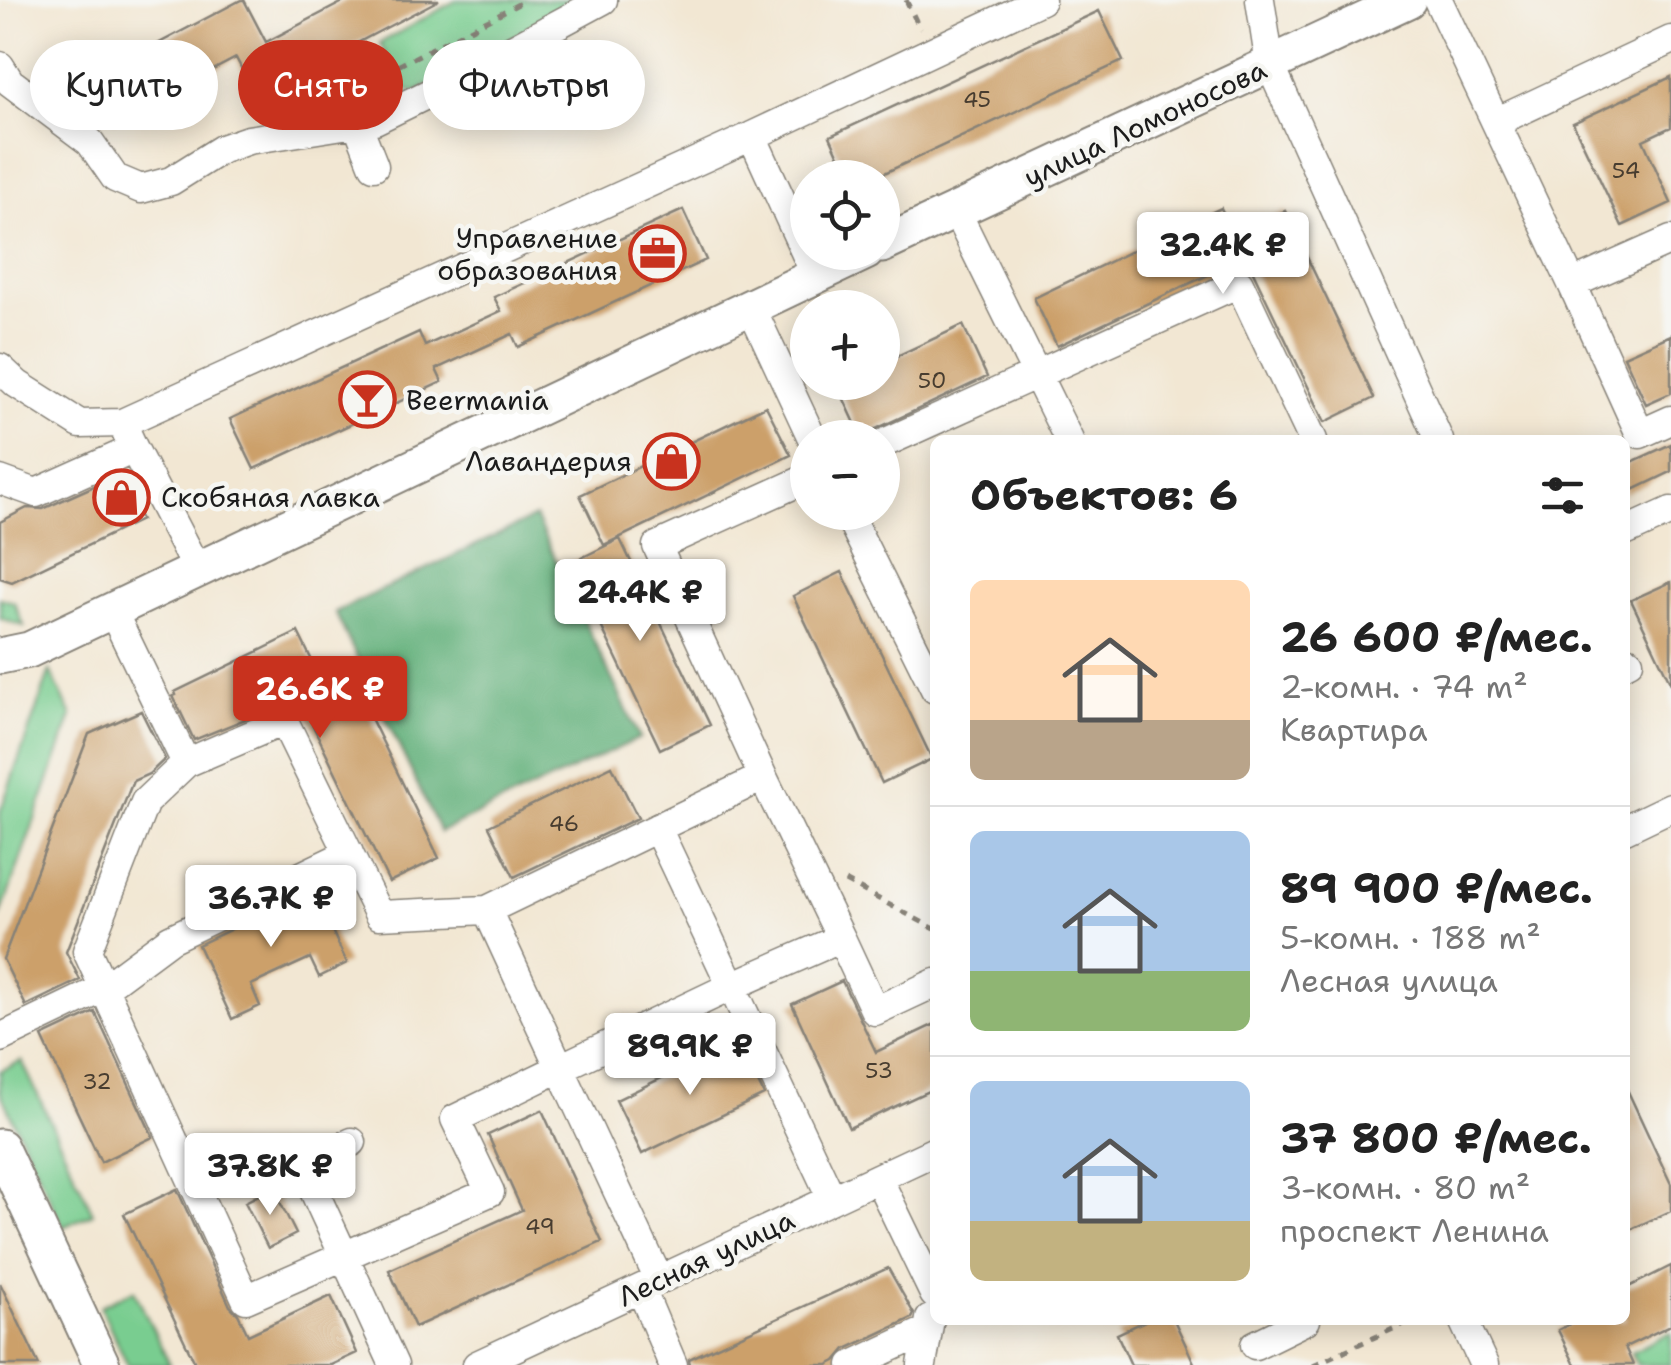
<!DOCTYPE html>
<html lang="ru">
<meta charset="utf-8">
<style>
body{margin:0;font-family:"Shantell Sans",sans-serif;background:#f2f2f2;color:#222;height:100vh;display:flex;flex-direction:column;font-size:38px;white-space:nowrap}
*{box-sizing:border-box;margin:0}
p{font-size:32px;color:#767676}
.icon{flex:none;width:55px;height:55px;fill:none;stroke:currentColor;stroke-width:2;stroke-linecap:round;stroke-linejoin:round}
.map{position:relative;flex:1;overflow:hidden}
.side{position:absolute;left:930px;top:435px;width:700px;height:890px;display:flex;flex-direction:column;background:#fff;border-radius:15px;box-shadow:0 5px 25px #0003}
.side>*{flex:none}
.banner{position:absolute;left:30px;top:40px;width:750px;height:90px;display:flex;gap:20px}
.tools{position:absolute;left:790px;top:160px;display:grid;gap:20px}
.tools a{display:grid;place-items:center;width:110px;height:110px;border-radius:50%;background:#fff;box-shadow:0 5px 25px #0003;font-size:50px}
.price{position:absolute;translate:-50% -85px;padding:0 22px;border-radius:10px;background:#fff;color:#222;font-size:32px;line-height:65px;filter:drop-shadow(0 2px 5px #0008)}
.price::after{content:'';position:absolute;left:50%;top:60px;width:30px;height:22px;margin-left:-15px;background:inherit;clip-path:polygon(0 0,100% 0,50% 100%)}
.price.on{background:#c8321e;color:#fff}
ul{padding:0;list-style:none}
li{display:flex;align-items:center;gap:30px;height:250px;padding:0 40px}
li+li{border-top:2px solid #e0e0e0}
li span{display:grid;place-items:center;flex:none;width:280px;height:200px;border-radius:15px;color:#555}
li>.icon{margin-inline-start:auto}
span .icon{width:120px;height:120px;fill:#fffc;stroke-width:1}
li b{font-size:42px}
h2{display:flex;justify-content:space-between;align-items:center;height:120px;padding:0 40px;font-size:42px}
.pill{padding:0 35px;border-radius:45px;background:#fff;box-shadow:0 5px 25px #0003;font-size:35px;line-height:90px}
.pill.on{background:#c8321e;color:#fff}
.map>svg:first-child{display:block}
.green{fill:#79cd90;stroke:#4a7456;stroke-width:2.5}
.forest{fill:#62b07a;stroke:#3f664b;stroke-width:2.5}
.building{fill:#cca06a}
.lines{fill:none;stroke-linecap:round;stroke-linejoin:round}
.minor-casing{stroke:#878278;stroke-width:31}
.major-casing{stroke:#878278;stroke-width:39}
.path{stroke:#878278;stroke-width:5;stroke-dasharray:8 8;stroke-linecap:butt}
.minor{stroke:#fff;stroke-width:28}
.major{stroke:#fff;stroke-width:35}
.labels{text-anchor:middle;stroke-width:9;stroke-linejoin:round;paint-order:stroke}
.number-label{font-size:22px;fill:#483d30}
.street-label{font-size:28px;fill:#1c1c1c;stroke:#f6f6f2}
.poi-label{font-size:28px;fill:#1c1c1c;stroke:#f6f6f2;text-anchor:end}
</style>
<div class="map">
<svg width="1671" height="1365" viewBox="0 0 1671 1365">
<rect width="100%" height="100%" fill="#f6f6f2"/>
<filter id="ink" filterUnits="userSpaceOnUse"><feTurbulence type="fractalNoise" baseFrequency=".01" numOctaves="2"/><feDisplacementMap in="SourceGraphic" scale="20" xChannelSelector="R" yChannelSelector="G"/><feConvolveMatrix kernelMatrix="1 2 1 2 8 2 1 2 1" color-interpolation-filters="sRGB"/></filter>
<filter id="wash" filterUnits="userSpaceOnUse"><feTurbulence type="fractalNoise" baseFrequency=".0048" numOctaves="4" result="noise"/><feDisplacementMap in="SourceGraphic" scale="40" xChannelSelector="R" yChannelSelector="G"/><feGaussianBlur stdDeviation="2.25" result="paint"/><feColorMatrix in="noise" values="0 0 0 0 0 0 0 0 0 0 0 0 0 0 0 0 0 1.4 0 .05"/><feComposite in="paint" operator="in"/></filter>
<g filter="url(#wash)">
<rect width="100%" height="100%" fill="#f2e7d3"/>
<path class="green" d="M457 0H583L415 93 401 86 380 43Z
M0 598 14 602 24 626 0 618Z
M50 671 72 716 0 917V812Z
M22 1061 93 1213 63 1227 0 1092V1071Z
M134 1290 170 1365H128L100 1306Z
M1671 1332V1365H1637L1631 1352Z"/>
<path class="forest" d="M535 517 640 738 440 832 335 612Z"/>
<g id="blocks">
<path class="building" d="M241 0H244L266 42 347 0H439L256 96 236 58 114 122 91 79Z
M1099 11 1123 61 874 178H849L830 136Z
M1671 77V127L1643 140 1671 203 1622 226 1573 123Z
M1221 208 1234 235 1285 211 1374 398 1325 422 1246 257 1057 346 1034 298Z
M683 210 706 260 518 347 512 334 436 369 442 382 254 469 230 419 419 332 425 346 501 311 494 297Z
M963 325 987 377 861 436 836 382H882V363Z
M1671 335V393L1646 404 1624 356Z
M766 406 791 455 604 545 580 495Z
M1671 444V472L1625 494V465Z
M119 475 141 520 12 582 0 578V522L27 508 43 509Z
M620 539 710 725 660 749 571 563Z
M842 572 932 759 882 783 793 596Z
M1671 582V684L1631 600Z
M298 632 324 685 349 673 439 858 389 882 299 697 194 740 173 696 176 695 175 692Z
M141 711 165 759 149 774 133 781 66 952 80 980 26 1006 3 959 89 734Z
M612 766 638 818 514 877 489 826Z
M313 890 347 963 319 977 310 958 251 985 260 1006 232 1019 198 945Z
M842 981 876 1052 935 1024V1088L849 1128 792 1004Z
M95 1012 153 1137 101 1162 42 1037Z
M738 1041 764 1095 642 1154 616 1100Z
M1625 1085 1671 1184V1211L1625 1232Z
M542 1110 602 1242 415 1327 389 1270 522 1210 488 1135Z
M273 1188 296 1234 268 1248 245 1202Z
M177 1189 230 1306 238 1314 248 1335 331 1296 357 1353 331 1365H196L124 1214Z
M1671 1266V1325L1625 1347 1633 1365H1575L1558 1330 1578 1320H1625V1289Z
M888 1268 914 1314 912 1318 846 1349 836 1361 828 1365H690L689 1359Z
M0 1283 39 1365H0Z
M1147 1320H1174L1195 1365H1131L1117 1334Z"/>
</g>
</g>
<g filter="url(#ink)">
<use href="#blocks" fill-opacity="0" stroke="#878278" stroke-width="2.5"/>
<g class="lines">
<defs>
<path id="minor" d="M1260 0 1270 65 1439 440
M1438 0 1572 284 1671 240
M0 66 10 82 90 142 115 178 141 189 171 181 222 149 248 140 375 120 436 90 603 0
M1496 122 1671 40
M357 123 374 166
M752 136 1041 0
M956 211 1069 440
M1572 284 1640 434 1671 420
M751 307 812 438
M0 368 17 384 80 424 122 423
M882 444 1239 283 1313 440
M134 449 122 423 752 136 816 276
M0 480 36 493 134 449 197 570
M847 512 935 689
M1625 532 1671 511
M112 610 186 763 284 721 379 915 487 910 763 777 657 546 808 478
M1625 663 1629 661
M186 763 145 802 87 951 246 1299 344 1256 394 1365
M763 777 841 938
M657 828 832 1199
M1625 829 1671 807
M0 1038 104 988 170 939 349 853
M352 1142 302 1165 344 1256 490 1192 455 1119 560 1068 487 910
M878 1178 934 1294
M659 1280 560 1068 732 986 841 938 875 1011 935 983
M641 1289 673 1365
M1463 1320 1484 1365
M1255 1345 1306 1320
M477 1365 935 1151
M853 1365 928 1330
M922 1365 930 1319"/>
<path id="major" d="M882 245 1408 0
M0 656 29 650 866 252
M0 1147 102 1365"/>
</defs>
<use href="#minor" class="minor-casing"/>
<use href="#major" class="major-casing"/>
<path class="path" d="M906 0 920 29
M375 57 389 83
M384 73 526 0
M845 881 935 929
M1313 1365 1413 1320"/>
<use href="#minor" class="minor"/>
<use href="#major" class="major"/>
</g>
</g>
<defs>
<symbol id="office-ring" viewBox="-11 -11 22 22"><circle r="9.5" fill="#f6f6f2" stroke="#c8321e" stroke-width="1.5"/><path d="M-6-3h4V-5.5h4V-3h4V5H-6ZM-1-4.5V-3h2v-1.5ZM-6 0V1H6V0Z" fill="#c8321e"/></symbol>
<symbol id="bar-ring" viewBox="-11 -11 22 22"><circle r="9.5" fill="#f6f6f2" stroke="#c8321e" stroke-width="1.5"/><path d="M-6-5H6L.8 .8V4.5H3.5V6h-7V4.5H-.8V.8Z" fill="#c8321e"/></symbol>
<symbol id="shop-ring" viewBox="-11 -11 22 22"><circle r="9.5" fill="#f6f6f2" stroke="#c8321e" stroke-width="1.5"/><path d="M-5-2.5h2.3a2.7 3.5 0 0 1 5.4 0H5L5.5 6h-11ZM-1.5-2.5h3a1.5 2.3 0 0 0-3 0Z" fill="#c8321e"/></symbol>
</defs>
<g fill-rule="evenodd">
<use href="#office-ring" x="626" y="222" width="63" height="63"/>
<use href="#bar-ring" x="336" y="368" width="63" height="63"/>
<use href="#shop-ring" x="640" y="430" width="63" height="63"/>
<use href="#shop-ring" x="90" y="466" width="63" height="63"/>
</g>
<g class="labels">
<g class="number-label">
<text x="977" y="107">45</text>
<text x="1626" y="178">54</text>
<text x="932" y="388">50</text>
<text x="564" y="831">46</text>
<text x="879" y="1078">53</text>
<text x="97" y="1089">32</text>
<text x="540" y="1234">49</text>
</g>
<g class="street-label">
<text transform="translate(1145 123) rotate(-25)" y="10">улица Ломоносова</text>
<text transform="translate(706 1258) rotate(-25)" y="10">Лесная улица</text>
</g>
<g class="poi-label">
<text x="618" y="248">Управление<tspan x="618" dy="32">образования</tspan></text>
<text x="406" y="410" text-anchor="start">Beermania</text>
<text x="632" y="471">Лавандерия</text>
<text x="161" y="507" text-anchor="start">Скобяная лавка</text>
</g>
</g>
</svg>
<div class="tools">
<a><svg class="icon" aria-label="locate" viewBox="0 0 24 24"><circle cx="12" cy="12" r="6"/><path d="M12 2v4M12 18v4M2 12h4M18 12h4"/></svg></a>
<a>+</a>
<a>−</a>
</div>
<b class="price" style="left:1223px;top:297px">32.4K ₽</b>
<b class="price" style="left:640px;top:644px">24.4K ₽</b>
<b class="price on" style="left:320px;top:741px">26.6K ₽</b>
<b class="price" style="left:271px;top:950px">36.7K ₽</b>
<b class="price" style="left:690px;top:1098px">89.9K ₽</b>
<b class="price" style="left:270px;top:1218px">37.8K ₽</b>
<div class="banner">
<a class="pill">Купить</a>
<a class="pill on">Снять</a>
<a class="pill">Фильтры</a>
</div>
<section class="side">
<h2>Объектов: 6<svg class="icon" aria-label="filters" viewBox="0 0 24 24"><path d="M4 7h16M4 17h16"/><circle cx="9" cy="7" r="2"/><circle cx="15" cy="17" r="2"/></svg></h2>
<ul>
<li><span style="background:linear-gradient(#ffd9b3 70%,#b9a48a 0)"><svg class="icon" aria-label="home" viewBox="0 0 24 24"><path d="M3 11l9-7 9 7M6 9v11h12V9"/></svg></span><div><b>26 600 ₽/мес.</b><p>2-комн. · 74 m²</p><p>Квартира</p></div></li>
<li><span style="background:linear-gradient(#a9c7e8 70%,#8fb573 0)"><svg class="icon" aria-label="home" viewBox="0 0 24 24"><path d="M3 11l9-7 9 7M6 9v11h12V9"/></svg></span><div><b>89 900 ₽/мес.</b><p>5-комн. · 188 m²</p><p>Лесная улица</p></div></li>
<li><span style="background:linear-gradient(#a9c7e8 70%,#c2b280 0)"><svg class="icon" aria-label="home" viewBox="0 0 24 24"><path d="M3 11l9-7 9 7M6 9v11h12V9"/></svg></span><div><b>37 800 ₽/мес.</b><p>3-комн. · 80 m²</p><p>проспект Ленина</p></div></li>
</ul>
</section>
</div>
